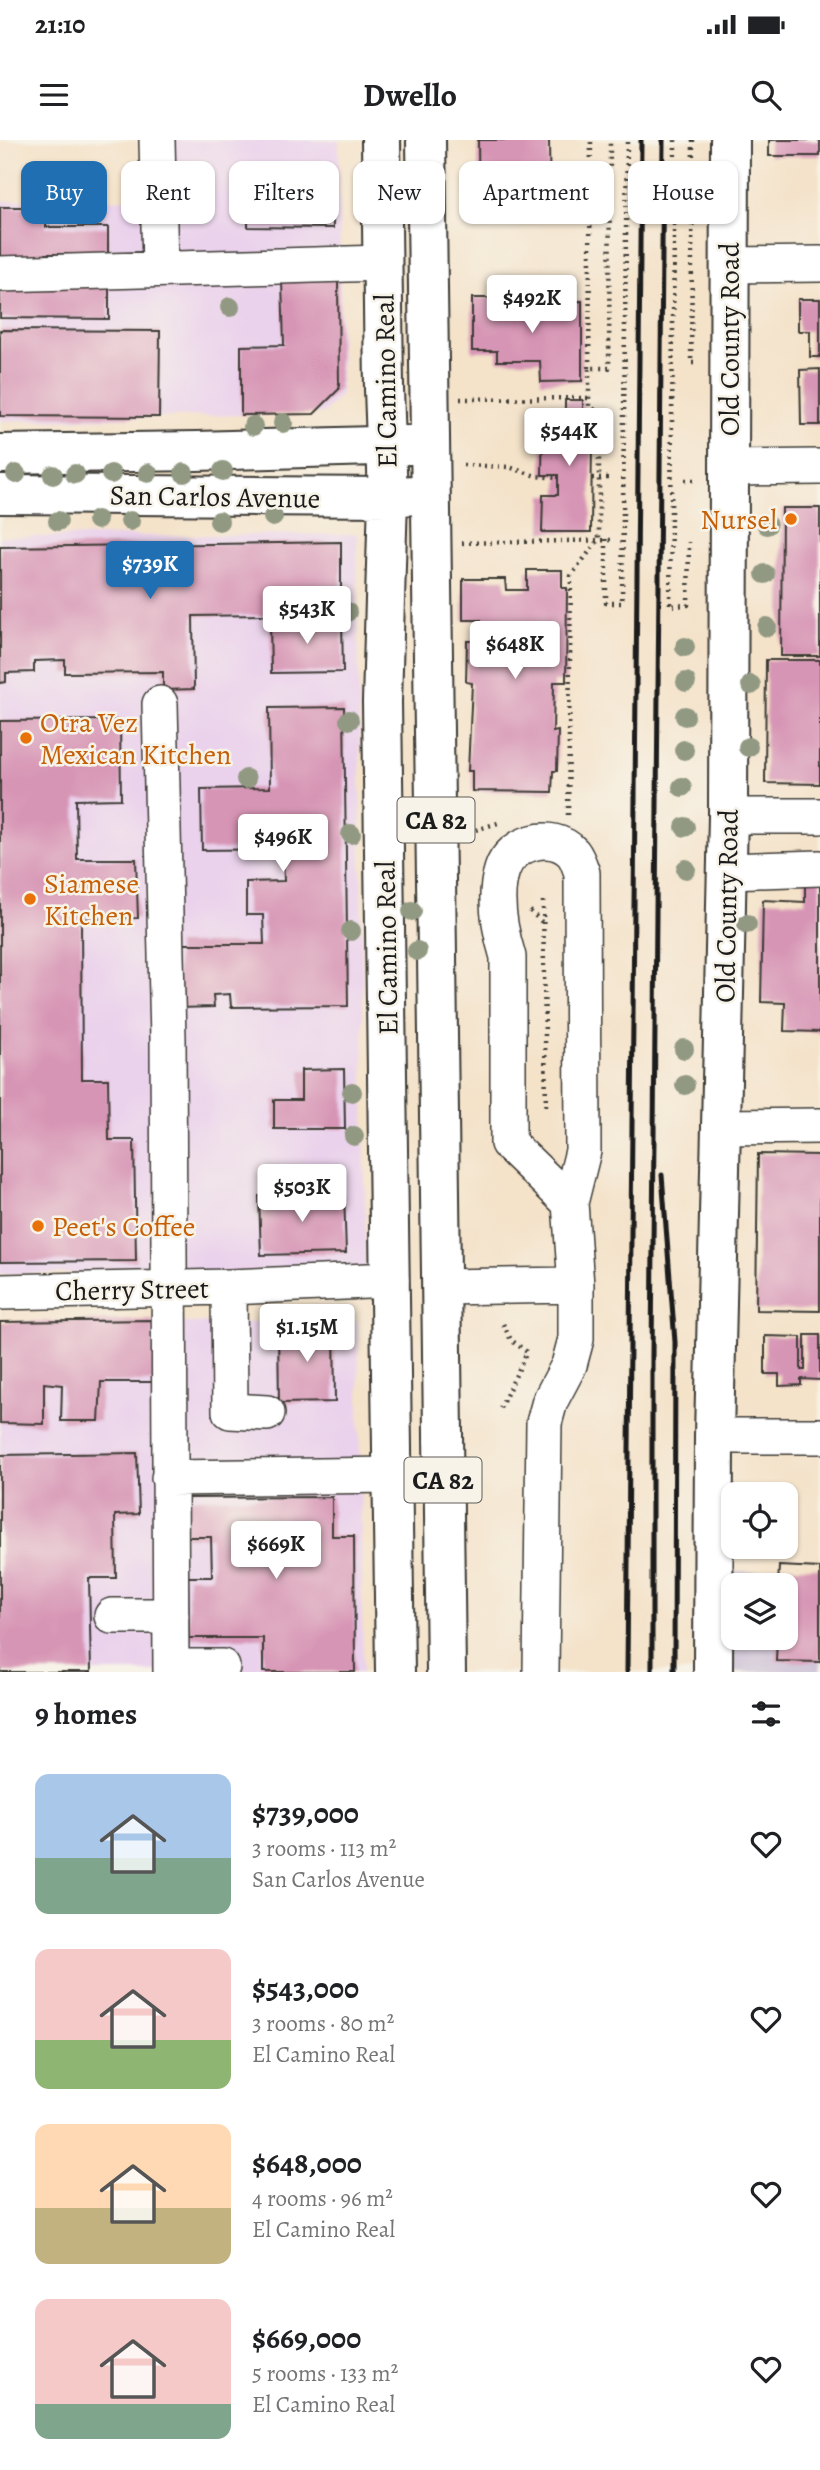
<!DOCTYPE html>
<meta charset="utf-8">
<style>
body{margin:0;font-family:Alegreya,serif;background:#f6f6f6;color:#202124;height:100vh;display:flex;flex-direction:column;font-size:26px;white-space:nowrap}
*{box-sizing:border-box;margin:0}
p{font-size:23px;color:#757577}
.icon{flex:none;width:38px;height:38px;fill:none;stroke:currentColor;stroke-width:2;stroke-linecap:round;stroke-linejoin:round}
.map{position:relative;height:1532px;overflow:hidden}
.side{display:flex;flex-direction:column;background:#fff;flex:1}
.side>*{flex:none}
.guide{position:absolute;left:21px;top:21px;width:779px;height:63px;display:flex;gap:14px}
.tools{position:absolute;left:721px;top:1342px;display:grid;gap:14px}
.tools a{display:grid;place-items:center;width:77px;height:77px;border-radius:14px;background:#fff;box-shadow:0 2px 5px #0004;font-size:35px}
.price{position:absolute;translate:-50% -60px;padding:0 16px;border-radius:7px;background:#fff;color:#222;font-size:23px;line-height:46px;filter:drop-shadow(0 2px 4px #0008)}
.price::after{content:'';position:absolute;left:50%;top:42px;width:21px;height:16px;margin-left:-10px;background:inherit;clip-path:polygon(0 0,100% 0,50% 100%)}
.price.current{background:#1f6fb2;color:#fff}
ul{padding:0;list-style:none}
li{display:flex;align-items:center;gap:21px;height:175px;padding:0 35px}
li span{display:grid;place-items:center;flex:none;width:196px;height:140px;border-radius:14px;color:#555}
li>.icon{margin-inline-start:auto}
span .icon{width:84px;height:84px;fill:#fffc;stroke-width:1}
li b{font-size:30px}
h2{display:flex;justify-content:space-between;align-items:center;height:84px;padding:0 35px;font-size:30px}
.tag{padding:0 24px;border-radius:14px;background:#fff;box-shadow:0 2px 5px #0004;font-size:24px;line-height:63px}
.tag.current{background:#1f6fb2;color:#fff}
.status{display:flex;justify-content:space-between;align-items:center;height:49px;padding:0 35px;background:#fff;direction:ltr}
.status svg{height:19px;fill:currentColor}
header{display:flex;justify-content:space-between;align-items:center;height:91px;padding:0 35px;background:#fff;font-size:32px;font-weight:600}
.map>svg:first-child{display:block}
.built{fill:#ead1ec}
.industrial{fill:#cabfd6;fill-rule:evenodd}
.building{fill:#d795b5}
.lines{fill:none;stroke-linecap:round;stroke-linejoin:round}
.minor-casing{stroke:#3c3a36;stroke-width:38}
.major-casing{stroke:#3c3a36;stroke-width:42}
.path{stroke:#3c3a36;stroke-width:4.5;stroke-dasharray:2 5;stroke-linecap:butt}
.minor{stroke:#fff;stroke-width:35}
.major{stroke:#fff;stroke-width:38}
.rail{stroke:#1c1c1c;stroke-width:5}
.tree{fill:#919982}
.food-dot{fill:#e8710a;stroke:#f7f3e8;stroke-width:2.5}
.labels{text-anchor:middle;stroke-width:5;stroke-linejoin:round;paint-order:stroke}
.shield{fill:#f7f3e8;stroke:#5e5c59;stroke-width:2}
.shield-label{font-size:26px;font-weight:bold;fill:#1c1c1c}
.street-label{font-size:28px;fill:#1c1c1c;stroke:#f7f3e8}
.food-label{font-size:28px;fill:#c56008;stroke:#f7f3e8;text-anchor:start}
</style>
<div class="status"><b>21:10</b><svg viewBox="0 0 49 12"><path d="M0 12V9h3v3zM5 12V6h3v6zM10 12V3h3v9zM15 12V0h3v12zM26 1h20v11H26zM47 4h2v5h-2z"/></svg></div>
<header><svg class="icon" aria-label="menu" viewBox="0 0 24 24"><path d="M4 6h16M4 12h16M4 18h16"/></svg>Dwello<svg class="icon" aria-label="search" viewBox="0 0 24 24"><circle cx="10" cy="10" r="6"/><path d="M15 15l6 6"/></svg></header>
<div class="map">
<svg width="820" height="1532" viewBox="0 0 820 1532">
<rect width="100%" height="100%" fill="#f7f3e8"/>
<filter id="ink" filterUnits="userSpaceOnUse"><feTurbulence type="fractalNoise" baseFrequency=".0143" numOctaves="2"/><feDisplacementMap in="SourceGraphic" scale="14" xChannelSelector="R" yChannelSelector="G"/><feConvolveMatrix kernelMatrix="1 2 1 2 8 2 1 2 1" color-interpolation-filters="sRGB"/></filter>
<filter id="wash" filterUnits="userSpaceOnUse"><feTurbulence type="fractalNoise" baseFrequency=".00686" numOctaves="4" result="noise"/><feDisplacementMap in="SourceGraphic" scale="28" xChannelSelector="R" yChannelSelector="G"/><feGaussianBlur stdDeviation="1.57" result="paint"/><feColorMatrix in="noise" values="0 0 0 0 0 0 0 0 0 0 0 0 0 0 0 0 0 1.4 0 .05"/><feComposite in="paint" operator="in"/></filter>
<g filter="url(#wash)">
<rect width="100%" height="100%" fill="#f4e2c9"/>
<path class="built" d="M146 0H339L341 254 324 273 0 281V61L147 59Z
M357 394 366 1131 0 1134V397Z
M358 1181 363 1532H0V1185Z"/>
<path class="industrial" d="M714 1431 820 1432V1532H713ZM733 1446H786V1498H733Z"/>
<g id="blocks">
<path class="building" d="M478 0H549L550 72 479 76Z
M769 0H820V16H769Z
M249 27H332L333 88 248 87Z
M0 67H46V87H108V114H46V129H0Z
M282 140H338L339 249 314 274 241 275V206L284 205Z
M109 141V179L0 178V142Z
M472 158H509V163L582 161V241L541 242 540 221H497V211H472Z
M798 159H820V217H810V191H798Z
M0 190 160 191 159 277 0 276Z
M820 229V285H801L800 230Z
M565 260H583V273L597 276 600 280 599 293 592 299 591 392H542L543 355H558V335H542L543 272H565Z
M782 368H820V516H781Z
M341 402V474L193 476 194 549 163 550V532L65 533V520L34 521V532L6 533V542L0 543V407Z
M527 430H562V448H567L566 542H554L553 592 558 591 557 631H553L552 652 472 651V631H468L472 543 466 542 467 501H481V480H463V439H505L506 450H527Z
M342 479 343 532 271 533 270 481Z
M766 520H820V644L765 643Z
M344 567 348 866 231 867 230 854 213 855 214 867 178 868 177 804H264L263 775H246V742L284 741 283 709 202 710 201 649 270 648 269 568Z
M120 580 121 659 76 660 77 719H136L138 778 81 779 82 939H108L109 1000H134L136 1121 0 1122V581Z
M805 736 820 737V892L784 891 785 863 761 862 763 760 805 762Z
M344 929 345 989H274V960H301V930Z
M758 1014 820 1015V1171L756 1170Z
M344 1054 346 1113 261 1115 259 1056Z
M153 1180 154 1242H101L99 1281H61L62 1245 44 1243V1284L0 1283V1182Z
M334 1186 335 1262 279 1263 278 1187Z
M805 1195H820V1240L801 1239V1245L779 1246V1234H765V1196L801 1197V1230H805Z
M137 1313 139 1374 115 1375 116 1438H89L91 1532H0V1315Z
M332 1357V1396H354L355 1532H263V1498H189L188 1437H212L211 1397H186V1358Z
M779 1426 820 1428V1522L776 1521 777 1498H786V1446H778Z"/>
</g>
</g>
<g filter="url(#ink)">
<use href="#blocks" fill-opacity="0" stroke="#3c3a36" stroke-width="2"/>
<g class="lines">
<defs>
<path id="minor" d="M157 0 160 128
M730 125 820 124
M0 134 382 123
M729 328 820 327
M160 564 168 899 171 1532
M728 676H820
M727 731 820 728
M720 987 820 986
M229 1147 230 1271 267 1273
M441 1147 576 1145
M0 1152 229 1147 391 1140
M714 1296H820
M169 1338 393 1335
M112 1476H171
M171 1527H222
M541 1532 544 1283 550 1261 569 1225 576 1199V1145L570 1063 583 1011 582 733C580 727 577 718 573 713 552 690 510 703 502 730 493 758 500 791 508 817V1003L570 1063"/>
<path id="major" d="M381 0 384 249 388 357 382 562 395 1532
M426 0C433 511 440 1021 446 1532
M0 314 197 311 410 305
M0 354 388 357 414 355
M713 1532 714 1296 728 676 730 0"/>
</defs>
<use href="#minor" class="minor-casing"/>
<use href="#major" class="major-casing"/>
<path class="path" d="M675 0 670 466 688 465 689 402
M693 0 691 223H698
M589 228 591 0
M460 259 588 258
M463 325 509 327 536 336 558 338
M592 338H612
M685 340H699
M606 399V463H622L627 0
M462 403 612 400
M568 675 571 436 599 399V300L603 295 605 283 597 271 589 266V228H609L610 0
M469 692 501 682
M543 761 546 970
M530 771 544 784
M500 1268 527 1212 511 1200 502 1182"/>
<use href="#minor" class="minor"/>
<use href="#major" class="major"/>
<path class="rail" d="M662 1035 675 1202 674 1532
M627 1532 641 0
M652 1532V1216L663 0"/>
</g>
<g class="tree">
<circle cx="230" cy="167" r="10"/>
<circle cx="283" cy="283" r="10"/>
<circle cx="253" cy="286" r="10"/>
<circle cx="223" cy="331" r="10"/>
<circle cx="148" cy="333" r="10"/>
<circle cx="184" cy="333" r="10"/>
<circle cx="16" cy="334" r="10"/>
<circle cx="75" cy="334" r="10"/>
<circle cx="111" cy="334" r="10"/>
<circle cx="53" cy="335" r="10"/>
<circle cx="273" cy="377" r="10"/>
<circle cx="97" cy="380" r="10"/>
<circle cx="58" cy="381" r="10"/>
<circle cx="130" cy="381" r="10"/>
<circle cx="219" cy="381" r="10"/>
<circle cx="767" cy="385" r="10"/>
<circle cx="765" cy="434" r="10"/>
<circle cx="347" cy="472" r="10"/>
<circle cx="767" cy="487" r="10"/>
<circle cx="685" cy="507" r="10"/>
<circle cx="686" cy="542" r="10"/>
<circle cx="751" cy="545" r="10"/>
<circle cx="685" cy="576" r="10"/>
<circle cx="349" cy="580" r="10"/>
<circle cx="748" cy="607" r="10"/>
<circle cx="684" cy="610" r="10"/>
<circle cx="246" cy="639" r="10"/>
<circle cx="682" cy="647" r="10"/>
<circle cx="685" cy="687" r="10"/>
<circle cx="351" cy="694" r="10"/>
<circle cx="686" cy="729" r="10"/>
<circle cx="412" cy="771" r="10"/>
<circle cx="747" cy="784" r="10"/>
<circle cx="351" cy="791" r="10"/>
<circle cx="417" cy="811" r="10"/>
<circle cx="684" cy="909" r="10"/>
<circle cx="685" cy="945" r="10"/>
<circle cx="352" cy="952" r="10"/>
<circle cx="354" cy="996" r="10"/>
<circle cx="328" cy="1179" r="10"/>
<circle cx="292" cy="1181" r="10"/>
</g>
</g>
<g class="food-dot">
<circle cx="791" cy="379" r="7"/>
<circle cx="26" cy="598" r="7"/>
<circle cx="30" cy="759" r="7"/>
<circle cx="38" cy="1086" r="7"/>
</g>
<g class="labels">
<g class="shield">
<rect x="397.5" y="657.5" width="77" height="45" rx="5"/>
<rect x="404.5" y="1317.5" width="77" height="45" rx="5"/>
</g>
<g class="shield-label">
<text x="436" y="689">CA 82</text>
<text x="443" y="1349">CA 82</text>
</g>
<g class="street-label">
<text transform="translate(729 199) rotate(-90)" y="10">Old County Road</text>
<text transform="translate(385 241) rotate(-91)" y="10">El Camino Real</text>
<text transform="translate(215 356) rotate(1)" y="10">San Carlos Avenue</text>
<text transform="translate(726 766) rotate(-89)" y="10">Old County Road</text>
<text transform="translate(386 808) rotate(-91)" y="10">El Camino Real</text>
<text transform="translate(132 1149) rotate(-1)" y="10">Cherry Street</text>
</g>
<g class="food-label">
<text x="777" y="389" text-anchor="end">Nursel</text>
<text x="40" y="592">Otra Vez<tspan x="40" dy="32">Mexican Kitchen</tspan></text>
<text x="44" y="753">Siamese<tspan x="44" dy="32">Kitchen</tspan></text>
<text x="52" y="1096">Peet's Coffee</text>
</g>
</g>
</svg>
<div class="tools">
<a><svg class="icon" aria-label="locate" viewBox="0 0 24 24"><circle cx="12" cy="12" r="6"/><path d="M12 2v4M12 18v4M2 12h4M18 12h4"/></svg></a>
<a><svg class="icon" aria-label="layers" viewBox="0 0 24 24"><path d="M12 4l9 5-9 5-9-5zM3 14l9 5 9-5"/></svg></a>
</div>
<b class="price" style="left:532px;top:195px">$492K</b>
<b class="price" style="left:569px;top:328px">$544K</b>
<b class="price current" style="left:150px;top:461px">$739K</b>
<b class="price" style="left:307px;top:506px">$543K</b>
<b class="price" style="left:515px;top:541px">$648K</b>
<b class="price" style="left:283px;top:734px">$496K</b>
<b class="price" style="left:302px;top:1084px">$503K</b>
<b class="price" style="left:307px;top:1224px">$1.15M</b>
<b class="price" style="left:276px;top:1441px">$669K</b>
<div class="guide">
<a class="tag current">Buy</a>
<a class="tag">Rent</a>
<a class="tag">Filters</a>
<a class="tag">New</a>
<a class="tag">Apartment</a>
<a class="tag">House</a>
</div>
</div>
<section class="side">
<h2>9 homes<svg class="icon" aria-label="filters" viewBox="0 0 24 24"><path d="M4 7h16M4 17h16"/><circle cx="9" cy="7" r="2"/><circle cx="15" cy="17" r="2"/></svg></h2>
<ul>
<li><span style="background:linear-gradient(#a9c7e8 60%,#7fa58c 0)"><svg class="icon" aria-label="home" viewBox="0 0 24 24"><path d="M3 11l9-7 9 7M6 9v11h12V9"/></svg></span><div><b>$739,000</b><p>3 rooms · 113 m²</p><p>San Carlos Avenue</p></div><svg class="icon" aria-label="heart" viewBox="0 0 24 24"><path d="M12 20l-8-8c-3-5 5-10 8-4 3-6 11-1 8 4z"/></svg></li>
<li><span style="background:linear-gradient(#f6c9c9 65%,#8fb573 0)"><svg class="icon" aria-label="home" viewBox="0 0 24 24"><path d="M3 11l9-7 9 7M6 9v11h12V9"/></svg></span><div><b>$543,000</b><p>3 rooms · 80 m²</p><p>El Camino Real</p></div><svg class="icon" aria-label="heart" viewBox="0 0 24 24"><path d="M12 20l-8-8c-3-5 5-10 8-4 3-6 11-1 8 4z"/></svg></li>
<li><span style="background:linear-gradient(#ffd9b3 60%,#c2b280 0)"><svg class="icon" aria-label="home" viewBox="0 0 24 24"><path d="M3 11l9-7 9 7M6 9v11h12V9"/></svg></span><div><b>$648,000</b><p>4 rooms · 96 m²</p><p>El Camino Real</p></div><svg class="icon" aria-label="heart" viewBox="0 0 24 24"><path d="M12 20l-8-8c-3-5 5-10 8-4 3-6 11-1 8 4z"/></svg></li>
<li><span style="background:linear-gradient(#f6c9c9 75%,#7fa58c 0)"><svg class="icon" aria-label="home" viewBox="0 0 24 24"><path d="M3 11l9-7 9 7M6 9v11h12V9"/></svg></span><div><b>$669,000</b><p>5 rooms · 133 m²</p><p>El Camino Real</p></div><svg class="icon" aria-label="heart" viewBox="0 0 24 24"><path d="M12 20l-8-8c-3-5 5-10 8-4 3-6 11-1 8 4z"/></svg></li>
</ul>
</section>
